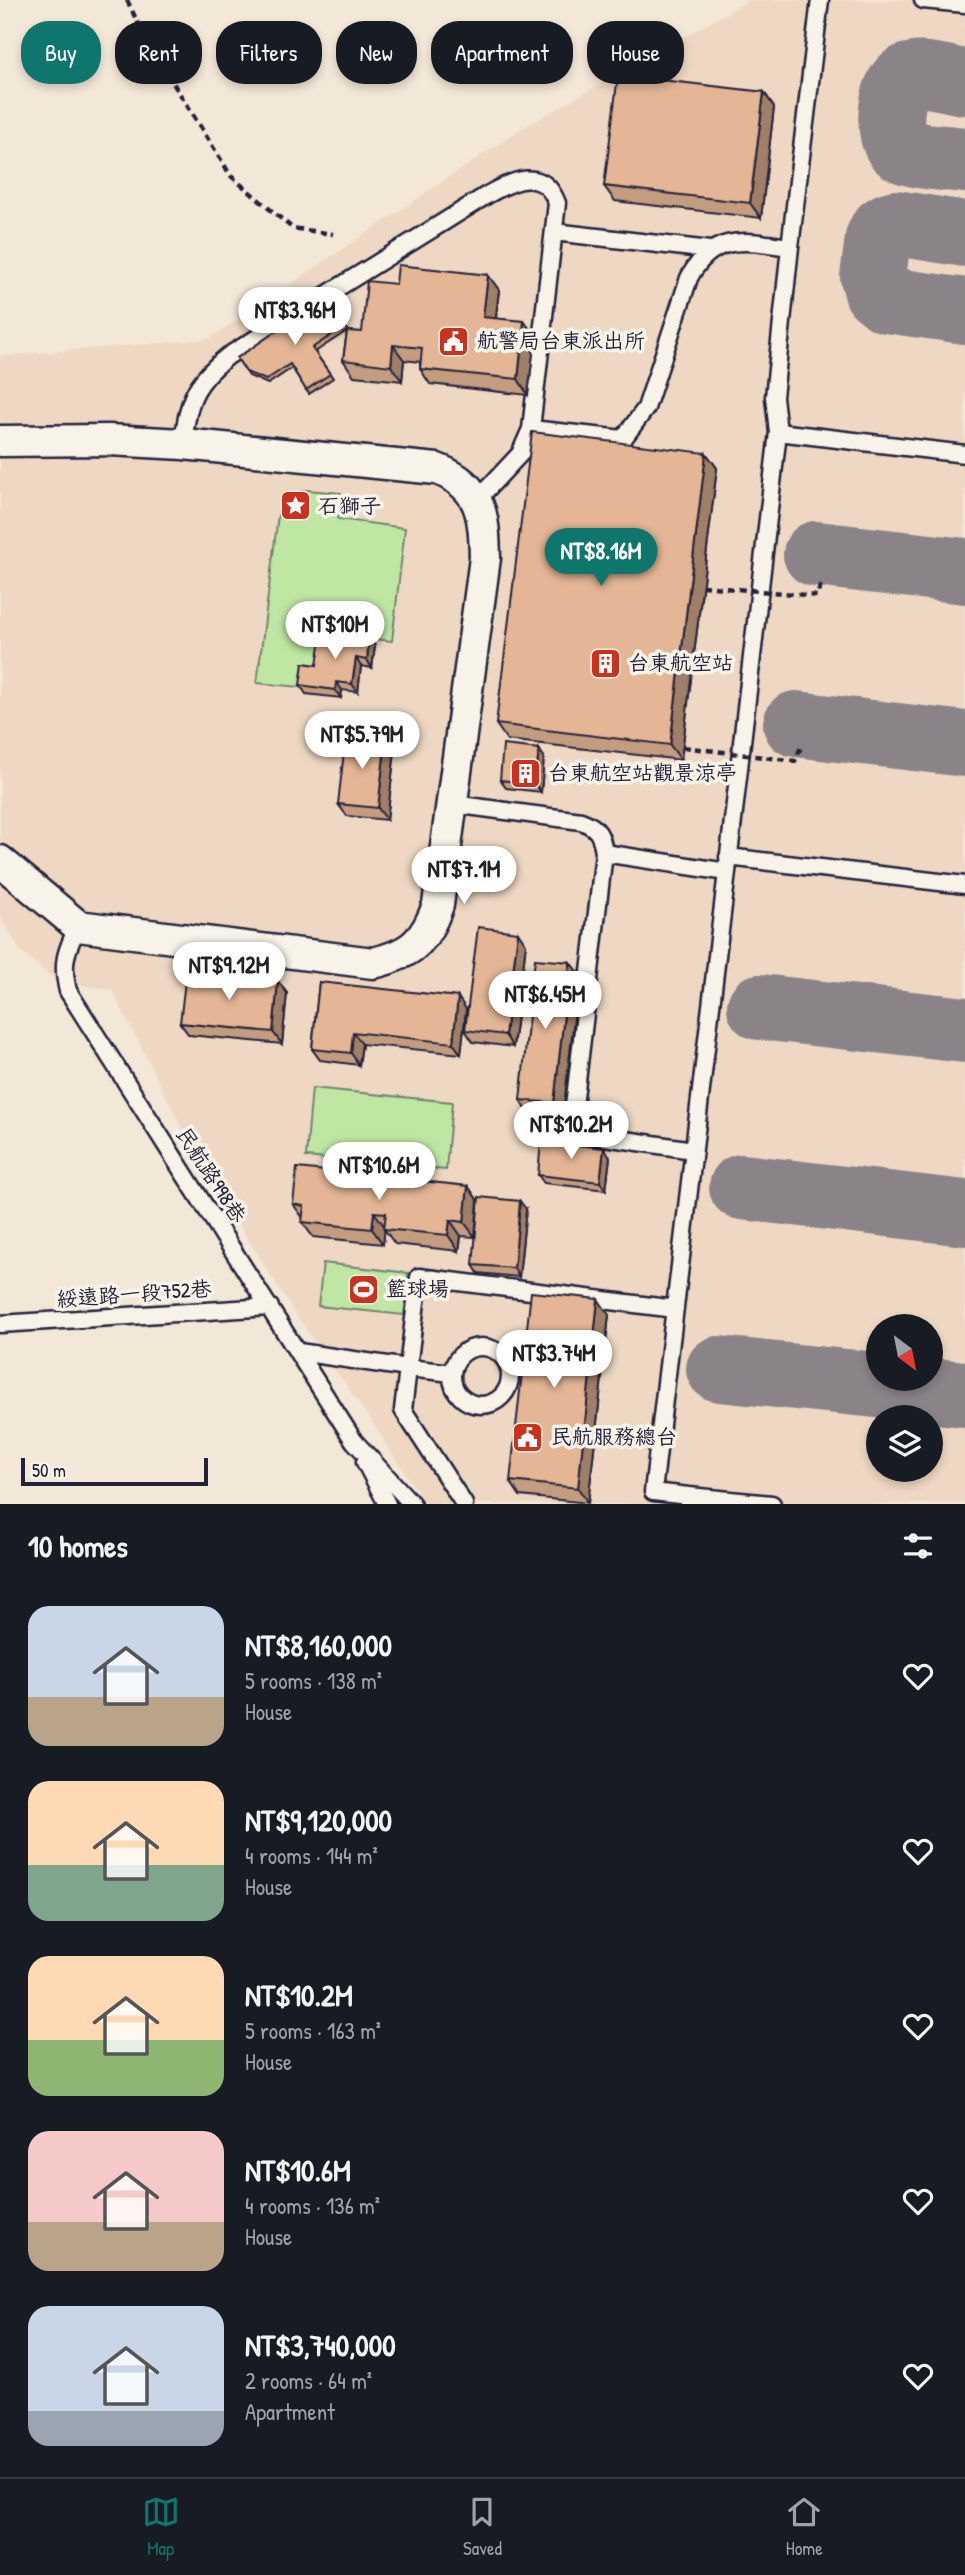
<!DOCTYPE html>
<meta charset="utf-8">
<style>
body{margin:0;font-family:"Patrick Hand","LXGW WenKai TC",sans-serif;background:#242831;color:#f1f3f6;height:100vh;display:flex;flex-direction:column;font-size:26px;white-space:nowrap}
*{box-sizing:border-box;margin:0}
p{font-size:23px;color:#9ea1a6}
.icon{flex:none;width:38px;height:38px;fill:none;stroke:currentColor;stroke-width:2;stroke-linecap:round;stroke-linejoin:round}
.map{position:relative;height:1504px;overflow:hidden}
.side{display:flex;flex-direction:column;background:#171b24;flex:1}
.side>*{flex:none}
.top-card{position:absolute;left:21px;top:21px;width:924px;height:63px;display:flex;gap:14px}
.needle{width:46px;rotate:148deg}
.tools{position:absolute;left:866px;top:1314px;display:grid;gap:14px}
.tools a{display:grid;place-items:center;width:77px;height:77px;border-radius:50%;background:#171b24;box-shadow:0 4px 10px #0003;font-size:35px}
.scale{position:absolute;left:21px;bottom:18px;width:187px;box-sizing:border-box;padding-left:7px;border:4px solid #22223b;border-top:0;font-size:19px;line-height:24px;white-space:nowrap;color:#22223b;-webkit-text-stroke:5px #f7f3e8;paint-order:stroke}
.price{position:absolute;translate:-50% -60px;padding:0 16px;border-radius:24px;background:#fff;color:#222;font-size:23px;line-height:46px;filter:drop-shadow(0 2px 4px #0008)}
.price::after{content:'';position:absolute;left:50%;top:42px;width:21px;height:16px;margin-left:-10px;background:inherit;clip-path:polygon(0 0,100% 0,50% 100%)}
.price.current{background:#0f766e;color:#fff}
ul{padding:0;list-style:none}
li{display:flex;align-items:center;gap:21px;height:175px;padding:0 28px}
li span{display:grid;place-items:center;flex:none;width:196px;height:140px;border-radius:21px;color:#555}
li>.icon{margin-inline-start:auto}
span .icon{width:84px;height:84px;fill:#fffc;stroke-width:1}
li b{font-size:30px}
h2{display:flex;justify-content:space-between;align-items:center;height:84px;padding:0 28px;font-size:30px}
.tag{padding:0 24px;border-radius:28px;background:#171b24;box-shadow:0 4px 10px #0003;font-size:24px;line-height:63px}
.tag.current{background:#0f766e;color:#fff}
.menu{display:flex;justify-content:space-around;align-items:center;height:98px;border-top:2px solid #363941;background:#171b24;font-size:19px;color:#9ea1a6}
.menu a{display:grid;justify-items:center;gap:4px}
.menu .current{color:#0f766e}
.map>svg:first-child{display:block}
.built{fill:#eed8c3;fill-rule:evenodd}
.green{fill:#bfe7a3;stroke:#70846f;stroke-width:2}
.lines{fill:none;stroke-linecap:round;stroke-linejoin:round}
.taxiway{stroke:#8a8489;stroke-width:66}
.lane-casing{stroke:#22223b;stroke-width:21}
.street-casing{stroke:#22223b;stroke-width:35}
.path{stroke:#22223b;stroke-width:4.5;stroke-dasharray:7 5;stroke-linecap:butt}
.lane{stroke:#f7f3e8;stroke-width:16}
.street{stroke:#f7f3e8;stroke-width:30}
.path-bridge{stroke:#22223b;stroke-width:4.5;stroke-dasharray:7 5;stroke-linecap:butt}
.wall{fill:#c49d80;stroke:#22223b;stroke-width:2}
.shaded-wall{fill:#a07f68;stroke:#22223b;stroke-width:2}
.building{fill:#e4b695;stroke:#22223b;stroke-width:2}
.labels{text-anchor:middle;stroke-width:7;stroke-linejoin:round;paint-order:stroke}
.poi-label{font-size:21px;fill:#22223b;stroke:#f7f3e8;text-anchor:start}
.street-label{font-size:21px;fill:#22223b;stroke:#f7f3e8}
</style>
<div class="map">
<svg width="965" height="1504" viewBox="0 0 965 1504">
<rect width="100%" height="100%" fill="#f3e7d7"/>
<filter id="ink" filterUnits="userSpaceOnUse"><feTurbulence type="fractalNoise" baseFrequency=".0143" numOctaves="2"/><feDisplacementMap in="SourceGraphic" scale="14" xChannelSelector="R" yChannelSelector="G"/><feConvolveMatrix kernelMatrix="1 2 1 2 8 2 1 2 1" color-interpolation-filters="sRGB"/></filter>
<g filter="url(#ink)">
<path class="built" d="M750 0H965V1504H425L368 1416 298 1318 200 1163 112 990 56 981 21 951 0 917V356L209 339 521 129ZM878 1326H931V1379H878ZM878 1418H931V1470H878Z"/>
<path class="green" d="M307 490 341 493 338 519 405 528 392 641 322 634 318 667 301 687 257 683 278 515C282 499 292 494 307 490Z
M312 1088 452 1102 446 1170 306 1157Z
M323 1263 408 1273 404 1315 318 1306Z"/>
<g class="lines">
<path class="taxiway" d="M965 82C949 80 922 70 907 77 890 84 885 139 901 149 914 157 949 158 965 160
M965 234 896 223C887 225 881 229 878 238L873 277 877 292 887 300 965 311
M816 554 965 571
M796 724 965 744
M760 1007 965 1030
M742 1187 965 1213
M719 1369 965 1394"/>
<defs>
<path id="lane" d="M923 0 965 4
M554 232 710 250
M531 429 623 439 646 408 689 278C713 232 746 241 790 247L820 0
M778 432 965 454
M183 444C188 401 193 384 228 356L487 195C513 180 543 166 557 203L531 429 520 454 477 500
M453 804 581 821C598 827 602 836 604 853L571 1132 693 1150
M604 853 727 872 653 1492 689 1496 688 1504
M728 857 965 885
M727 872 778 432 774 397 790 247
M78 926C66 951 61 963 68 991L354 1441 412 1504
M0 1324 270 1307
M452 1376a29 29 0 1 1 58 0a29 29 0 1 1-58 0Z
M299 1352 408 1368 403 1410 464 1504
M452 1373 408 1368 419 1277 675 1309
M365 1462 387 1504
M689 1496 772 1504"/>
<path id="street" d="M0 441 109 440 183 444 437 469C482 486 484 515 485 558L438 905C425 942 411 954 373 963L78 926 0 861"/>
</defs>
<use href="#lane" class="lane-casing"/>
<use href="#street" class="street-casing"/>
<path class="path" d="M127 0 145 38 231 176 292 228 333 234"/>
<use href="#lane" class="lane"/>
<use href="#street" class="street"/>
<path class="path-bridge" d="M702 586 817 596 821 583
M683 747 795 761 801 747"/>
</g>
<path class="wall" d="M764 92 774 107 761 218 615 201 604 186Z
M488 275 499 290 496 318 535 336 528 395 430 384 420 369V362L404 360 402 381 354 376 343 360 347 331 315 352 333 378 309 394 292 368 268 384 249 376 237 358 325 298 347 330V331L362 332 396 284Z
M706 453 717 468 681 760 507 740 496 724Z
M369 638 375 646 372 668 361 666 358 692 342 690 341 698 306 694 300 685Z
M386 738 395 750 387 820 347 816 338 804Z
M544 757 541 792 506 788 500 780Z
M526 944 513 1047 473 1042 465 1030Z
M579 974 563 1115 528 1112 520 1100Z
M319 982 466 1009 461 1054 362 1044 359 1065 320 1060 312 1049Z
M287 993 282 1044 189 1035 180 1023Z
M604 1148 610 1157 606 1190 544 1183 538 1175Z
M468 1186 478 1201 475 1237 461 1236 459 1251 395 1244 384 1229 383 1244 313 1237 302 1222 303 1218 293 1204Z
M526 1209 519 1277 478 1273 473 1265Z
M609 1315 588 1503 520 1496 510 1481Z"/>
<path class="shaded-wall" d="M764 92 774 107 761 218 750 203Z
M488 275 499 290 494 332 483 317Z
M524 321 535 336 528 395 518 379Z
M393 345 404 360 402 381 391 366Z
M706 453 717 468 681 760 670 745Z
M369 638 375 646 372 668 367 660Z
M356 658 361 666 358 692 352 684Z
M336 682 342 690 341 698 335 690Z
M386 738 395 750 387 820 378 808Z
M539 749 544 757 541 792 535 784Z
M518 932 526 944 513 1047 505 1035Z
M570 962 579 974 563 1115 554 1103Z
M278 981 287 993 282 1044 273 1032Z
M458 997 466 1009 461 1054 453 1043Z
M353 1032 362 1044 359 1065 351 1053Z
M604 1148 610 1157 606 1190 600 1182Z
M468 1186 478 1201 475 1237 464 1222Z
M520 1201 526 1209 519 1277 514 1268Z
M374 1212 385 1227 383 1244 372 1229Z
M450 1220 461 1236 459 1251 448 1235Z
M598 1299 609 1315 588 1503 578 1488Z"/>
<path class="building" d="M618 75 764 92 750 203 604 186Z
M398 265 488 275 483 317 524 321 518 379 420 369 422 348 393 345 391 366 343 360 347 331 362 332 367 281 396 284Z
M325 298 345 326 312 348 330 374 306 390 290 364 266 380 246 372 237 358Z
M532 432 706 453 670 745 496 724Z
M322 632 369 638 367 660 356 658 352 684 336 682 335 690 300 685 303 663 317 665Z
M346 734 386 738 378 808 338 804Z
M503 745 539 749 535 784 500 780Z
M478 927 518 932 505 1035 465 1030Z
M535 959 570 962 554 1103 520 1100Z
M186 972 278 981 273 1032 180 1023Z
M319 982 458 997 453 1043 353 1032 351 1053 312 1049Z
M541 1141 604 1148 600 1182 538 1175Z
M297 1168 468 1186 464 1222 450 1220 448 1235 384 1229 386 1213 374 1212 372 1229 302 1222 304 1206 293 1204Z
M479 1197 520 1201 514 1268 473 1265Z
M531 1292 598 1299 578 1488 510 1481Z"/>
</g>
<defs>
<symbol id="civic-square" viewBox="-11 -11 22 22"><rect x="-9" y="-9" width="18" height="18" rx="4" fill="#c8321e" stroke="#f7f3e8"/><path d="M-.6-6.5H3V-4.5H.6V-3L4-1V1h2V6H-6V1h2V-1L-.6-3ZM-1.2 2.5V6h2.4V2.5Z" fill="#fff"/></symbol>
<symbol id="sight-square" viewBox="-11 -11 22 22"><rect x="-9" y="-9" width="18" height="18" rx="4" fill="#c8321e" stroke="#f7f3e8"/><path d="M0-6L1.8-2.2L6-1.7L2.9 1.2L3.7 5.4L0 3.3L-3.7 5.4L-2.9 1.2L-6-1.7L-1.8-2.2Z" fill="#fff"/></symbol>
<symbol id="building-square" viewBox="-11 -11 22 22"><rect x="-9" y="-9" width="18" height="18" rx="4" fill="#c8321e" stroke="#f7f3e8"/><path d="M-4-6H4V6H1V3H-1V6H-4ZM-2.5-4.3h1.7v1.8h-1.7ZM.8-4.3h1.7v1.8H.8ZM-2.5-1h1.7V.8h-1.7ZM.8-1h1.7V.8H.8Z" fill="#fff"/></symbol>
<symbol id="stadium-square" viewBox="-11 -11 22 22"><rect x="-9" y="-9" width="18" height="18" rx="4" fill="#c8321e" stroke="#f7f3e8"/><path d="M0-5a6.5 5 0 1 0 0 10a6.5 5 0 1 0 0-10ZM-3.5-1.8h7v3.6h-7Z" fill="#fff"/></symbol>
</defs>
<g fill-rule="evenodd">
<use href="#civic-square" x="436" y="324" width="35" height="35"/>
<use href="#sight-square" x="278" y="488" width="35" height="35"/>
<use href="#building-square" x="588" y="646" width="35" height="35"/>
<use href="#building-square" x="508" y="756" width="35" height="35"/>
<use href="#stadium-square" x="346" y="1272" width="35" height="35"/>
<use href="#civic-square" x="510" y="1420" width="35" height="35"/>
</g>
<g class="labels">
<g class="poi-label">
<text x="477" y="348">航警局台東派出所</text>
<text x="318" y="513">石獅子</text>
<text x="628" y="670">台東航空站</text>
<text x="548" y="780">台東航空站觀景涼亭</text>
<text x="386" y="1296">籃球場</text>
<text x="551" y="1444">民航服務總台</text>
</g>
<g class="street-label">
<text transform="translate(211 1175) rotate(57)" y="7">民航路998巷</text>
<text transform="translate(134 1294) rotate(-4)" y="7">綏遠路一段752巷</text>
</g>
</g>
</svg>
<div class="tools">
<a><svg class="needle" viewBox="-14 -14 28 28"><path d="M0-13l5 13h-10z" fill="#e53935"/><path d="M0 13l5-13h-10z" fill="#9ea1a6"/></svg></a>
<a><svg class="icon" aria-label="layers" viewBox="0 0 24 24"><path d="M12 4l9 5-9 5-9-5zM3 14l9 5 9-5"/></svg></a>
</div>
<div class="scale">50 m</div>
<b class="price" style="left:295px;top:347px">NT$3.96M</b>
<b class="price current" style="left:601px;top:588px">NT$8.16M</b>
<b class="price" style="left:335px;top:661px">NT$10M</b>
<b class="price" style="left:362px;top:771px">NT$5.79M</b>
<b class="price" style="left:464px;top:906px">NT$7.1M</b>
<b class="price" style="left:229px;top:1002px">NT$9.12M</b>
<b class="price" style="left:545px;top:1031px">NT$6.45M</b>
<b class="price" style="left:571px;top:1161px">NT$10.2M</b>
<b class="price" style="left:379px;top:1202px">NT$10.6M</b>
<b class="price" style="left:554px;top:1390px">NT$3.74M</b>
<div class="top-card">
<a class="tag current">Buy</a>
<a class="tag">Rent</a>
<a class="tag">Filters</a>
<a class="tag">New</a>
<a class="tag">Apartment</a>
<a class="tag">House</a>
</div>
</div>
<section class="side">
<h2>10 homes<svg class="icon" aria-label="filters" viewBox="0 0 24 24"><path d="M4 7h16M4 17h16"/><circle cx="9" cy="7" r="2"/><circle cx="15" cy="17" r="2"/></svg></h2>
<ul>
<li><span style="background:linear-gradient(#c9d6e8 65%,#b9a48a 0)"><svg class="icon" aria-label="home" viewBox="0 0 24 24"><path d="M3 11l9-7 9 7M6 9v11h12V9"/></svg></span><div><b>NT$8,160,000</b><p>5 rooms · 138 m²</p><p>House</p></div><svg class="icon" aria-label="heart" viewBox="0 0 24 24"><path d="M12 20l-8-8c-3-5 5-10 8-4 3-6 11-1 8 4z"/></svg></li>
<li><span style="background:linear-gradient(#ffd9b3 60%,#7fa58c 0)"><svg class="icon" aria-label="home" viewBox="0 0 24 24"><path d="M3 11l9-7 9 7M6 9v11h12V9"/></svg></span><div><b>NT$9,120,000</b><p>4 rooms · 144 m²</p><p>House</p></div><svg class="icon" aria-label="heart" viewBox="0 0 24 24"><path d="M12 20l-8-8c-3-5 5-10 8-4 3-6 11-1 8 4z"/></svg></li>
<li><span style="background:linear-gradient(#ffd9b3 60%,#8fb573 0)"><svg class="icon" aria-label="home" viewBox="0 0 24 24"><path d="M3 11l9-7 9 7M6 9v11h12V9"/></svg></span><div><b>NT$10.2M</b><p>5 rooms · 163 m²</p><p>House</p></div><svg class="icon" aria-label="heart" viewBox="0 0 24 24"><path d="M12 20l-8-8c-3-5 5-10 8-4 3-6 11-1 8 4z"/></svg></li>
<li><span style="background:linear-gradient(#f6c9c9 65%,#b9a48a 0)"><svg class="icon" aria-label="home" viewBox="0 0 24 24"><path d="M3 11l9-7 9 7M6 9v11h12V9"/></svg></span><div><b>NT$10.6M</b><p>4 rooms · 136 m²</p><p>House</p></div><svg class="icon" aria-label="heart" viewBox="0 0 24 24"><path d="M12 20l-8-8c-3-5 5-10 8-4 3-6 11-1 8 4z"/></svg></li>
<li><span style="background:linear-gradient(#c9d6e8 75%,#9aa5b1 0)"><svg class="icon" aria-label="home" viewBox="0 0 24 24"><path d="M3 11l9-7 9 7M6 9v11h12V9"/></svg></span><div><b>NT$3,740,000</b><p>2 rooms · 64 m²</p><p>Apartment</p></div><svg class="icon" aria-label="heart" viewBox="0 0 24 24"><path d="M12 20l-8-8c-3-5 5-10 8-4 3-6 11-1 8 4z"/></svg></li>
</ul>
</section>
<nav class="menu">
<a class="current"><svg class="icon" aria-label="map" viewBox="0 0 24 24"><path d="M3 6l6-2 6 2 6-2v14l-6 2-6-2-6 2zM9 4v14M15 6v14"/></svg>Map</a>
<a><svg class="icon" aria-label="saved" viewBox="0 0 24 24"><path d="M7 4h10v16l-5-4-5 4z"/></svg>Saved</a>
<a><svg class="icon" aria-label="home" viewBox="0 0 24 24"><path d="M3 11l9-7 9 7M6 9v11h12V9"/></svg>Home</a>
</nav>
